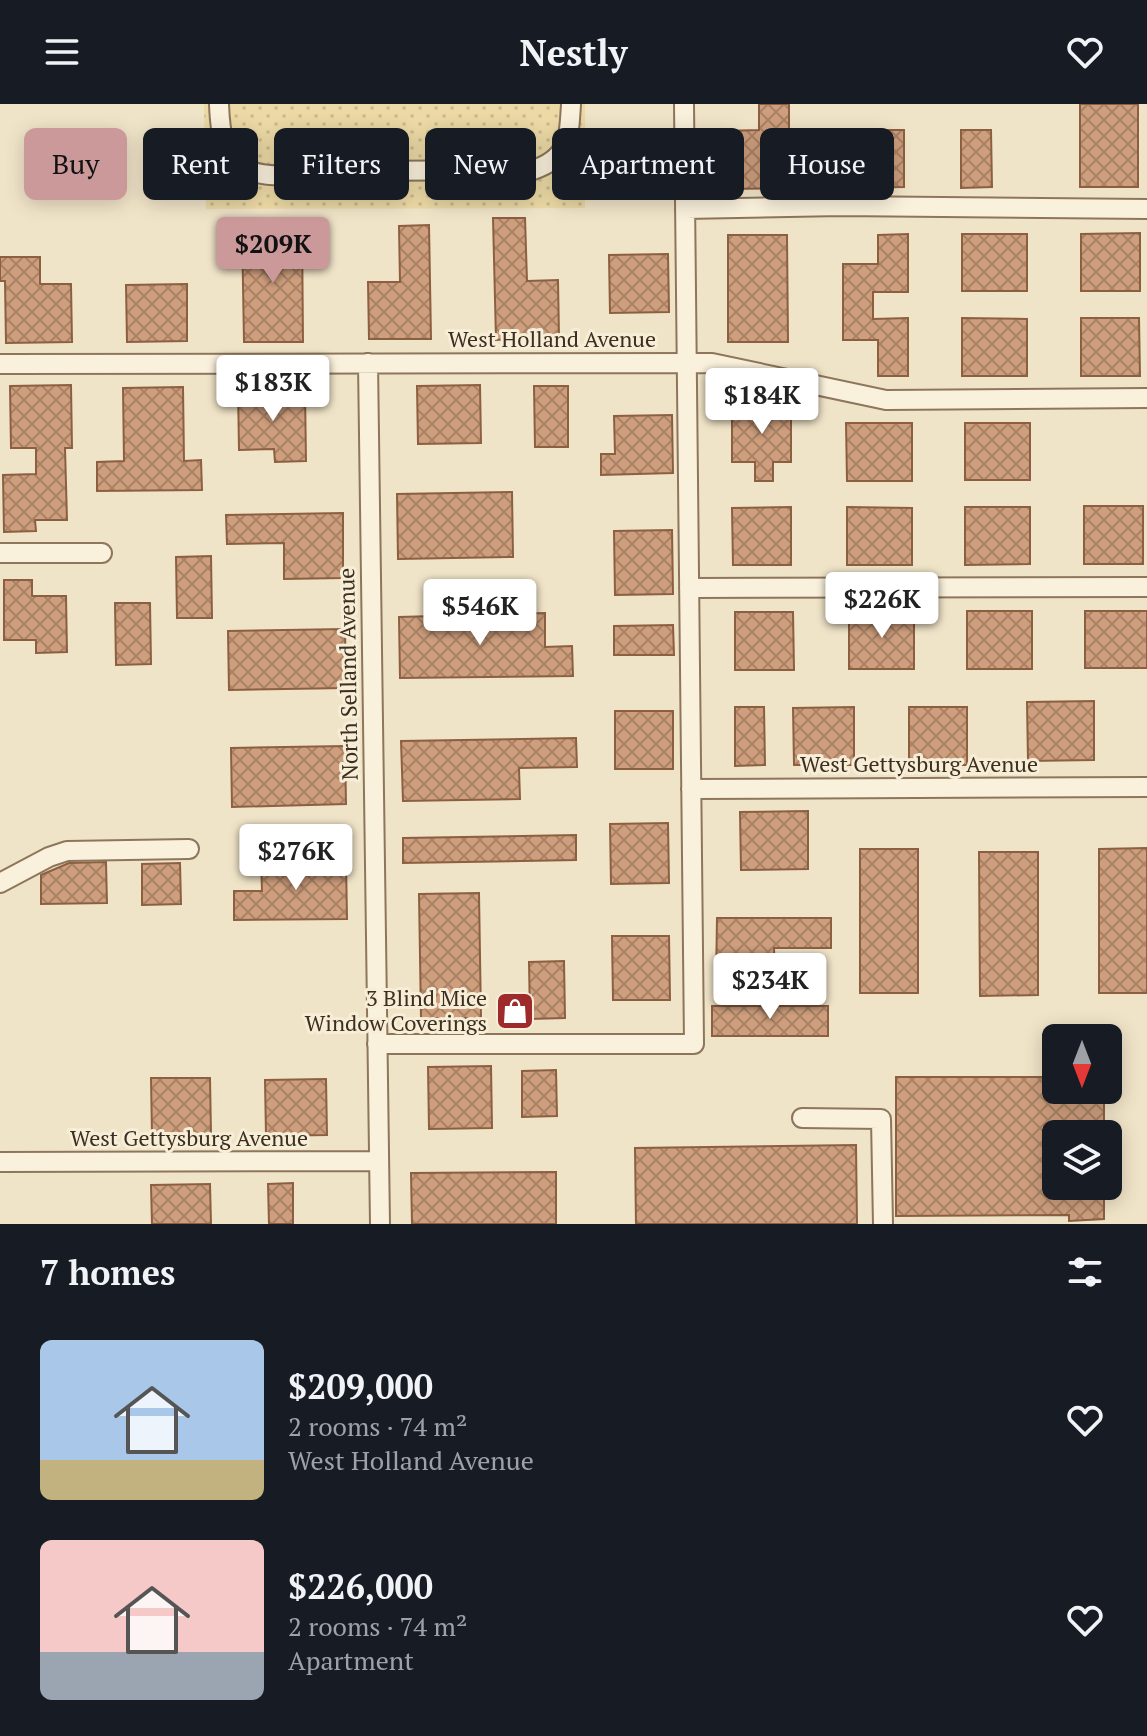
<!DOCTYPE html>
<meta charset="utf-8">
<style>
body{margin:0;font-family:"PT Serif",serif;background:#242831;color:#f1f3f6;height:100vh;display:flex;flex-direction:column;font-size:30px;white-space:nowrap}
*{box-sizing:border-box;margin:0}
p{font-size:26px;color:#9ea1a6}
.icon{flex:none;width:44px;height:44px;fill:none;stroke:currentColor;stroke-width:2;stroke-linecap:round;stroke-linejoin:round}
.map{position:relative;height:1120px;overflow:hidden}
.side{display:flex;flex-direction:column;background:#171b24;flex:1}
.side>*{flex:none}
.top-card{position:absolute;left:24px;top:24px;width:1100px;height:72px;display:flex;gap:16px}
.needle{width:52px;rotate:180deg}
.tools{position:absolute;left:1042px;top:920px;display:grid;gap:16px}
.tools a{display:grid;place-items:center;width:80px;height:80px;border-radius:12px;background:#171b24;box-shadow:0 4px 20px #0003;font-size:40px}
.price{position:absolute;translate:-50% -68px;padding:0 18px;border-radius:8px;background:#fff;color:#222;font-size:26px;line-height:52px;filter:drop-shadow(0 2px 4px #0008)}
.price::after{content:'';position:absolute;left:50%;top:48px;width:24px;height:18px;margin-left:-12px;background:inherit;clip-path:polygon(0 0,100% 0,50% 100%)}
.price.on{background:#cc999b;color:#111}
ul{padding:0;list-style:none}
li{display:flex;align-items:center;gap:24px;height:200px;padding:0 40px}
li span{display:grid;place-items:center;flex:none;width:224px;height:160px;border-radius:12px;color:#555}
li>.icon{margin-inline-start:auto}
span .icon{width:96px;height:96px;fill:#fffc;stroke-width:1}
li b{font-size:34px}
h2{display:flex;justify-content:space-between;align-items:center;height:96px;padding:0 40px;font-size:34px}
.tag{padding:0 28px;border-radius:12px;background:#171b24;box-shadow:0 4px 20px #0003;font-size:28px;line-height:72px}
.tag.on{background:#cc999b;color:#111}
header{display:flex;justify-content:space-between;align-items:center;height:104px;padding:0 40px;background:#171b24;font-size:36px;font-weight:600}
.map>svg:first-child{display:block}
.sand{fill:url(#sand-dots)}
.building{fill:url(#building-cross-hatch);stroke:#8d5f41;stroke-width:2}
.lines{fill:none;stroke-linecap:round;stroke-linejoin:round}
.minor-casing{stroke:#8d765c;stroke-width:22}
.minor{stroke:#faf1dc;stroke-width:18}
.labels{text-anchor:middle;stroke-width:6;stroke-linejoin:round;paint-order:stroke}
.street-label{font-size:22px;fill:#3d2e20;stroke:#f7eed8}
.poi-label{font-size:22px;fill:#3d2e20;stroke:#f7eed8;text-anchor:end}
</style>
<header><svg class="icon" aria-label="menu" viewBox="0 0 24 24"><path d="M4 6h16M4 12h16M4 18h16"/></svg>Nestly<svg class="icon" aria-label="heart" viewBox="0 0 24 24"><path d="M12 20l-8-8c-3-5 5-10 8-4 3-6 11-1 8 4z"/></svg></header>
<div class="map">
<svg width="1147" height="1120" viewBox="0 0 1147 1120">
<defs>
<pattern id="sand-dots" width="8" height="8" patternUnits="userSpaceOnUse" patternTransform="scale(2)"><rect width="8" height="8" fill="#ecd9a5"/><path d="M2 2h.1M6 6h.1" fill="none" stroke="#cbbb8e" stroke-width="1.8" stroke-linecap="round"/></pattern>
<pattern id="building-cross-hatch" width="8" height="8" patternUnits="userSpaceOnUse" patternTransform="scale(2)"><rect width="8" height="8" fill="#cf9f7d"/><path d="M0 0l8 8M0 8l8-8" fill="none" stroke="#a98266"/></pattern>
</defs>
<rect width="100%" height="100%" fill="#f0e4c8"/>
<path class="sand" d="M204 0H585V104L206 105Z"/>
<path class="building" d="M759 0H789V84L725 85 724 27 759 26Z
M1080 0H1138V83H1080Z
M845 26H904V83L846 84Z
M961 26H991L992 83 961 84Z
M608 35H666L667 93H609Z
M493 114H525L527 177 558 176 559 233 496 236Z
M429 121 431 235H369L368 178H400L399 122Z
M302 123 303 238H244L242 124Z
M1140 129V187H1081V130Z
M908 130V188H873V215L908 214V272H878V236H843V160H878V131Z
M962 130H1027V187H962Z
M728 131H787L788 238H728Z
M668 150 669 208 610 209 609 151Z
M0 153H40V180H71L72 238 6 239 5 177H0Z
M187 180V237L127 238 126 181Z
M962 214 1027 215V272H962Z
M1081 214H1139L1140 272H1081Z
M71 281 72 344H65L67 416H35L36 427 4 428 3 371 36 370V344H11L10 282Z
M480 281 481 339 418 340 417 282Z
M534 282H568V343H535Z
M183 283 184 357 201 356 202 386 97 387V358L124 357 123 284Z
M238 286 305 287 306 357 275 358 274 345 239 346Z
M732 300H791V358H773V377H755V358H732Z
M672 311 673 369 601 371V350H615L614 312Z
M846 319H912V377H847Z
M965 319H1030V376H965Z
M512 388 513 453 398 455 397 390Z
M1084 402H1143V460H1084Z
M791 403V461H733L732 404Z
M847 403 912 404V461H847Z
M965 403H1030V460L965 461Z
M343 409V474L284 475V439L227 440 226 411Z
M672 426 673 490 615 491 614 427Z
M211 452 212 514H177L176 453Z
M4 476H32V492H66L67 548 36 549V536H4Z
M115 499H150L151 560 116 561Z
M914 507V565H849V508Z
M967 507H1032V565H967Z
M1085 507H1147V564H1085Z
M735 508H793L794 566H735Z
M545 509V543L572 542 573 572 400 574 399 513Z
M673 521 674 551H614V522Z
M345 525 346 584 229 586 228 527Z
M1094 597V656L1028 657 1027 598Z
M735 603H764L765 661 735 662Z
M854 603V661H794L793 604Z
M909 603H967V661H909Z
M615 607H673V665H615Z
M576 634 577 663 519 664 520 695 403 697 401 637Z
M345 642 346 700 232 703 231 644Z
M808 707V765L741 766 740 708Z
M668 719 669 779 611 780 610 720Z
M576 731V756L403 759V734Z
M1147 744V889H1099V745Z
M860 745H918V889H860Z
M979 748H1038V891L980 892Z
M346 756 347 815 234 816V787H262L261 757Z
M106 758 107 799 41 800V771L69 759Z
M180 759 181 800 142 801V760Z
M479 789 481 914H421L419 790Z
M717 814H831V844H774L775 876 716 877Z
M612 832H669L670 896H613Z
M564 857 565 914 530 915 529 858Z
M712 902H828V932H712Z
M491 962 492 1024 429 1025 428 963Z
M556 966 557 1012 522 1013V967Z
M896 973H1056V986H1104V1030H1056V1082H1104V1115L1069 1117V1111L896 1112Z
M151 974H210L211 1030 152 1031Z
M326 975 327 1031 266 1032 265 976Z
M856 1041 857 1120H636L635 1044Z
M556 1068V1120H412L411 1069Z
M293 1079V1120H269L268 1080Z
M210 1080 211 1120H152L151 1081Z"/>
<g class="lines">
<defs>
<path id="minor" d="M219 0C220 28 222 54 251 67 275 77 322 67 349 67 410 66 471 67 533 66 569 54 569 34 571 0
M685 105 841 102 1147 105
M368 259 380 1120
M0 260 712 259 886 296 1147 294
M0 449H102
M689 484 1147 483
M691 685 1147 683
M0 779 49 753 67 747 189 745
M377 940H694L684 0
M802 1014 881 1015 883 1120
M0 1058 379 1057"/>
</defs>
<use href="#minor" class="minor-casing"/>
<use href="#minor" class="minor"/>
</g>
<defs>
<symbol id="shop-square" viewBox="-11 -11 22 22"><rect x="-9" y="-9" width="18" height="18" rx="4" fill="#9e2a2b" stroke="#f7eed8"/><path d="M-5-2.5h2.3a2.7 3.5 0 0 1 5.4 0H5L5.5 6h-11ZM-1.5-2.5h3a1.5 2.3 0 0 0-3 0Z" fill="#fff"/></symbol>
</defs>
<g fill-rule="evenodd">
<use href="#shop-square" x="493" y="885" width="44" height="44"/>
</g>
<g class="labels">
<g class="street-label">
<text x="552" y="243">West Holland Avenue</text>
<text transform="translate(348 570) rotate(-91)" y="8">North Selland Avenue</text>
<text x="919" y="668">West Gettysburg Avenue</text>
<text x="189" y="1042">West Gettysburg Avenue</text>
</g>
<g class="poi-label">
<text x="487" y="902">3 Blind Mice<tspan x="487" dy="25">Window Coverings</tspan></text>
</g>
</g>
</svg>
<div class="tools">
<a><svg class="needle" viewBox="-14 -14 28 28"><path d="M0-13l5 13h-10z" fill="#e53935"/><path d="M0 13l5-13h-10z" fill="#9ea1a6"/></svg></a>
<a><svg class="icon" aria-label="layers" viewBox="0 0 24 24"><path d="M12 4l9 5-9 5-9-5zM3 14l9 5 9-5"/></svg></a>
</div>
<b class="price on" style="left:273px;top:181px">$209K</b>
<b class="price" style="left:273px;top:319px">$183K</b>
<b class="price" style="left:762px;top:332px">$184K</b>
<b class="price" style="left:882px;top:536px">$226K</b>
<b class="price" style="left:480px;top:543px">$546K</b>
<b class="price" style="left:296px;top:788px">$276K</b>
<b class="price" style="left:770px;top:917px">$234K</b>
<div class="top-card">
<a class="tag on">Buy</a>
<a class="tag">Rent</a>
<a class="tag">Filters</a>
<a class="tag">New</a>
<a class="tag">Apartment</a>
<a class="tag">House</a>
</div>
</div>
<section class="side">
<h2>7 homes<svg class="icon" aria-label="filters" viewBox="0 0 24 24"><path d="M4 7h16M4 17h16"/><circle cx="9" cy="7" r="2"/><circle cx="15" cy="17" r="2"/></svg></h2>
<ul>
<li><span style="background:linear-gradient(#a9c7e8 75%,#c2b280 0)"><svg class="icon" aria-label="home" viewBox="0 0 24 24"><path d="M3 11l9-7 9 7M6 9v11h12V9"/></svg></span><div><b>$209,000</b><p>2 rooms · 74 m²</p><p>West Holland Avenue</p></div><svg class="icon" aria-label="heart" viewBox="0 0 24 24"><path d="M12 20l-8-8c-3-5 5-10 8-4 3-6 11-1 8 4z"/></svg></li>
<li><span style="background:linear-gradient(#f6c9c9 70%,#9aa5b1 0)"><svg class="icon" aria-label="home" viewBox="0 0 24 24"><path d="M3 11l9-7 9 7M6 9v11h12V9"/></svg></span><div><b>$226,000</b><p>2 rooms · 74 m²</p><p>Apartment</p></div><svg class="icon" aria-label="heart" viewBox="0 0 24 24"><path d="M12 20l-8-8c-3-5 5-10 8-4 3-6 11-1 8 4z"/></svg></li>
</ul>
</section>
